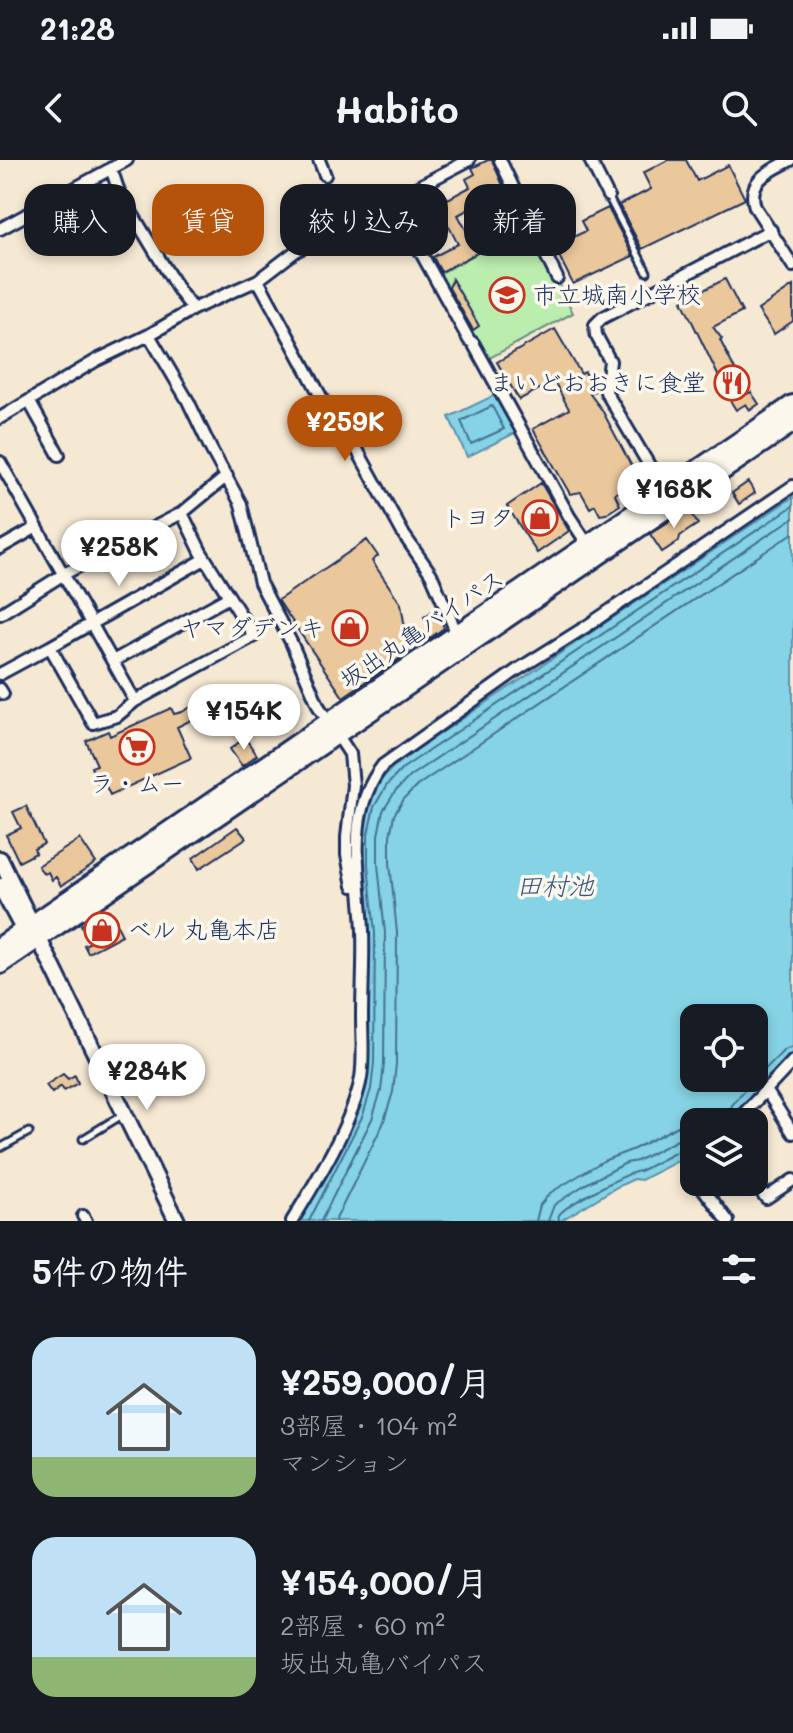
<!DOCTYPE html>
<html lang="ja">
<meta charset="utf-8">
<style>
body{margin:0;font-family:Mali,"Klee One",sans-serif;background:#20242c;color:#f1f3f6;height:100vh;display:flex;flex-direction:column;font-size:30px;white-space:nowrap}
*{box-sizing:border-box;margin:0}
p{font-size:26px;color:#9ea1a6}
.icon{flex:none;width:44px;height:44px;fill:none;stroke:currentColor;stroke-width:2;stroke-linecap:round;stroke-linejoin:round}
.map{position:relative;height:1061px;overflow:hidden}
.panel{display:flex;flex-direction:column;background:#171b24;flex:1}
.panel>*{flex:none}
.hud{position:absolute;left:24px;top:24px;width:746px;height:72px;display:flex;gap:16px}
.tools{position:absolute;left:680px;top:844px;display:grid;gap:16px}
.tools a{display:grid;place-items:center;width:88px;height:88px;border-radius:16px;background:#171b24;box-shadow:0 4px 12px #0003;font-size:40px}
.price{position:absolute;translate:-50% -68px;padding:0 18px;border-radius:28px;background:#fff;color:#222;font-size:26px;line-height:52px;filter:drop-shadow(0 2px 4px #0008)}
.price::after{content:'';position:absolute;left:50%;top:48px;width:24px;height:18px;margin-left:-12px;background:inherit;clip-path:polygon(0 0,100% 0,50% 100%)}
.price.active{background:#b45309;color:#fff}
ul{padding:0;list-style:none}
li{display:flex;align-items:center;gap:24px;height:200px;padding:0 32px}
li span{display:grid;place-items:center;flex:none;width:224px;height:160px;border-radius:24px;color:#555}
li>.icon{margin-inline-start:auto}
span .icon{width:96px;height:96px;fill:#fffc;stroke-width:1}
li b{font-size:34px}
h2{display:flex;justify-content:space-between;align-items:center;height:96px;padding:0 32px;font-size:34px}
.chip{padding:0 28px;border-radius:24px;background:#171b24;box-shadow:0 4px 12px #0003;font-size:28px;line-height:72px}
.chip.active{background:#b45309;color:#fff}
.status{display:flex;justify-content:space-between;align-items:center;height:56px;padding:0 40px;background:#171b24;direction:ltr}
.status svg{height:22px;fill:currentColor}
header{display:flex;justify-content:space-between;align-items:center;height:104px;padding:0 32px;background:#171b24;font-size:36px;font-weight:800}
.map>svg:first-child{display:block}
.green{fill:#baedae;stroke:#6a8e86;stroke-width:2}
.water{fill:#85d3e4;stroke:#5b91ae;stroke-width:2;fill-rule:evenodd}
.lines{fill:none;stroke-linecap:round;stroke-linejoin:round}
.shore{stroke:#457194;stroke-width:2}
.building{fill:#ebc89c;stroke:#1b2f5e;stroke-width:2}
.lane-casing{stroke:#1b2f5e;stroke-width:11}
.street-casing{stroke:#1b2f5e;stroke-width:16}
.secondary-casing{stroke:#1b2f5e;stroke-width:20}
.highway-casing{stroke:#1b2f5e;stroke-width:24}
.lane{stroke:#fbf7ec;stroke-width:5}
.street{stroke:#fbf7ec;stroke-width:10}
.secondary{stroke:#fbf7ec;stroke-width:14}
.highway{stroke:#fbf7ec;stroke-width:18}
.labels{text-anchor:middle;stroke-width:7;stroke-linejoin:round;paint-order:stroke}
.poi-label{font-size:24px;fill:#1b2f5e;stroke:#fbf7ec;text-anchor:end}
.street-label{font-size:24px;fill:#1b2f5e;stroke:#fbf7ec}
.water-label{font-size:26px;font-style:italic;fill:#365880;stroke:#fbf7ec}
</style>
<div class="status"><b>21:28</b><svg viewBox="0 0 49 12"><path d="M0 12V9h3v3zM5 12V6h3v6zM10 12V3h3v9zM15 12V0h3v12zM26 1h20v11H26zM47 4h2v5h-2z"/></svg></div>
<header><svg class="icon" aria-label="back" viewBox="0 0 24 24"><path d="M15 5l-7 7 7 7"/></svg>Habito<svg class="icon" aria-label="search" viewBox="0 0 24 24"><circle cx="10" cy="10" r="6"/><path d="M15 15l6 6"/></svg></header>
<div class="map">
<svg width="793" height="1061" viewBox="0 0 793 1061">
<rect width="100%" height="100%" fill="#f6e9d4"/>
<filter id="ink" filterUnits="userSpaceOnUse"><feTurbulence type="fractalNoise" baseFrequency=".0125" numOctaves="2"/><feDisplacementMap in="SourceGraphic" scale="16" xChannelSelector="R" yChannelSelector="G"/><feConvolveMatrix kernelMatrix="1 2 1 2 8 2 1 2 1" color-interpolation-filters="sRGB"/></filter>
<g filter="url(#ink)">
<path class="green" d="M531 64 573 153 486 200 437 115Z"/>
<path class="water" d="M497 234 517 272 467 297 449 257Z
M793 337V892L729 962H694V991L686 997 641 1020 634 1019 617 1027 560 1061H300L316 1034 363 928 360 705 366 644 380 621 398 602ZM694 858H754V918H694Z"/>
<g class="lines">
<path class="shore" d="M492 246 504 269 471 284 461 261Z
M724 962C727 942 769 907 784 890L793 887
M309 1061 363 955 371 929 374 903 375 773 368 705V674L374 647 387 625 403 608 793 346
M321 1061 372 959 381 931 384 904 385 773 378 704V675L383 651 395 632 410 616 793 358
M335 1061 383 964 393 932 396 904 397 773 390 703V676L394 655 404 639 418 625 793 373
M536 1061 540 1045 550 1033 603 1001 634 989 678 966 694 963
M548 1061 554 1045 584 1025 626 1003 637 1001 685 976 694 975
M559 1061C559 1059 558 1056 559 1055 564 1046 628 1012 640 1011L688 986 694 985"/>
</g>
<path class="building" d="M488 0H492L505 30 458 55 470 77 516 51 524 68 441 112 433 97 458 84 446 61 420 75 411 58 440 43 438 40 446 36 448 39 470 27 466 19 475 14 472 8Z
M668 0H686L697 21 728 5 745 39 642 89 619 45 651 29 643 13Z
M608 48 633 96 573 124 554 86 586 71 581 61Z
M452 119 479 166 473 170 449 128Z
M725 119 742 152 713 167 722 179 720 180 747 234 751 232 759 244 750 250 746 244 736 250 731 242 682 141Z
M793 126V161L774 174 758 150Z
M555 169 581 214 585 212 595 231 590 234 602 250 639 320 615 334 620 345 606 354 600 355 595 345 590 348 581 332 570 334 533 269 569 249 554 221 519 240 497 202Z
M748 322 755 333 739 344 732 333Z
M541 323 569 371 537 393 507 346Z
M688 349 698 364 680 376 679 381 662 392 650 374Z
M367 380 378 396 372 401 401 444 409 492 343 537 278 440Z
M437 448 444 468 423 483 419 476 431 468 424 457Z
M219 531 226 543 177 567 191 598 110 635 105 624 99 626 91 607 97 605 86 581 108 571 110 576 171 548 174 554 182 552Z
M245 578 257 595 242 606 230 589Z
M26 646 44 684 34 689 36 693 19 702 6 675 21 668 13 652Z
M237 667 246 678 199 709 193 698Z
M80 679 96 703 61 726 56 717 52 720 48 712 44 714 38 706Z
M109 750 122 775 88 793 84 785 91 782 81 765Z
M63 914 68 919 75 915 78 923 64 931 61 926 52 933 46 925Z"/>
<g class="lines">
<defs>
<path id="lane" d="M608 36 647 112
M83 979 122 955
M0 988 29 972"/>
<path id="street" d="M319 0 325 15
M500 0 557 118
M590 0 608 36
M791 0C770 11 746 20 755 47L793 106
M111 8 119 32 179 131 193 149
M392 40 469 180 473 183 569 356 588 385
M0 69 127 0
M258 120 326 246 349 275 404 375 431 414 457 474
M149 175 188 241 211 289 241 344 260 423 291 482 319 547 350 594 353 625 347 677V695L353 726
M29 241 59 295
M0 258 97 200 149 175 193 149 258 120 296 91 469 0
M0 302 135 541
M666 334 606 232 610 201 596 175 595 165 602 158 771 70
M182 353 227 316
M0 388 37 367
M0 454 64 414 182 353 201 392 254 476 135 541 117 556 93 563 50 487 0 514
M50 487 205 399
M113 501 229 437
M0 529 3 534
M766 930 793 973
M736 962 793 901
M694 1008 691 1014 694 1017
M698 1022 728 1061
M754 1022 766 1038 793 1020
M83 1056 86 1061
M292 1061C316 1022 353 962 361 918 364 898 362 876 362 857 362 828 364 799 363 771 361 714 344 655 383 605L517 510 587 466 793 326"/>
<path id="secondary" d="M0 699 177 1061
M0 726 24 771 32 775"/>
<path id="highway" d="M0 787 793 245
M0 804 793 262"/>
</defs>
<use href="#lane" class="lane-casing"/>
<use href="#street" class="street-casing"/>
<use href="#secondary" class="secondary-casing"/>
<use href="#highway" class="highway-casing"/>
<use href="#lane" class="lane"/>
<use href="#street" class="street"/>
<use href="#secondary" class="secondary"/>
<use href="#highway" class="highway"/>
</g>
</g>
<defs>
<symbol id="school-ring" viewBox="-11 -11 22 22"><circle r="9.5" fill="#fbf7ec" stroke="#c8321e" stroke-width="1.5"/><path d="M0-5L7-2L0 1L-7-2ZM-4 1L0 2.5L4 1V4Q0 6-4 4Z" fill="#c8321e"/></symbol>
<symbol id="restaurant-ring" viewBox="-11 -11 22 22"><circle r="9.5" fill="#fbf7ec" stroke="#c8321e" stroke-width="1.5"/><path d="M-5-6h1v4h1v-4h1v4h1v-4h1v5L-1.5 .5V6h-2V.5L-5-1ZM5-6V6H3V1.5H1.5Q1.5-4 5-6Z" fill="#c8321e"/></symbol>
<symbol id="shop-ring" viewBox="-11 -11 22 22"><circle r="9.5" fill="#fbf7ec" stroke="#c8321e" stroke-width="1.5"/><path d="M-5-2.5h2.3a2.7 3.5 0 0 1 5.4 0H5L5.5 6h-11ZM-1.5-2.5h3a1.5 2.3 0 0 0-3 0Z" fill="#c8321e"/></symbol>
<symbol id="supermarket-ring" viewBox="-11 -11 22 22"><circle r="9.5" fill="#fbf7ec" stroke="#c8321e" stroke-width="1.5"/><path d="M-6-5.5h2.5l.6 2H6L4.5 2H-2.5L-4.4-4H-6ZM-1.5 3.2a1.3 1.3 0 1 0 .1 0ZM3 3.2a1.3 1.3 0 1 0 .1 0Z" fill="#c8321e"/></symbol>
</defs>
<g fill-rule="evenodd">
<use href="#school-ring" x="487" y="115" width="40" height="40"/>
<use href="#restaurant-ring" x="712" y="203" width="40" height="40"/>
<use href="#shop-ring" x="520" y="338" width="40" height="40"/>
<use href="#shop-ring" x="330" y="448" width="40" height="40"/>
<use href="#supermarket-ring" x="117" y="567" width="40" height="40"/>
<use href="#shop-ring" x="82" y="750" width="40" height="40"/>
</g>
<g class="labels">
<g class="poi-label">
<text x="533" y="143" text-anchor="start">市立城南小学校</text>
<text x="706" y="231">まいどおおきに食堂</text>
<text x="514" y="366">トヨタ</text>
<text x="324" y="476">ヤマダデンキ</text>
<text x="137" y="632" text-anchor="middle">ラ・ムー</text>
<text x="128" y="778" text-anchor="start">ベル 丸亀本店</text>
</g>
<g class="street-label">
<text transform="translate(422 469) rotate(-34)" y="8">坂出丸亀バイパス</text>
</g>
<g class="water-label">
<text x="555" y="735">田村池</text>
</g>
</g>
</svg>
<div class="tools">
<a><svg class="icon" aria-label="locate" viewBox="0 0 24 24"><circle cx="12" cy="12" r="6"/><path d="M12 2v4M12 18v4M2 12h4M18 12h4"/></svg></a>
<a><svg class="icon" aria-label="layers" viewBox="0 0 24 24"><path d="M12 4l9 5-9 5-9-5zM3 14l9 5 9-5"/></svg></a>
</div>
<b class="price active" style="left:345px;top:303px">¥259K</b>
<b class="price" style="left:674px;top:370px">¥168K</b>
<b class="price" style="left:119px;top:428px">¥258K</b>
<b class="price" style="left:244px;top:592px">¥154K</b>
<b class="price" style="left:147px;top:952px">¥284K</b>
<div class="hud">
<a class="chip">購入</a>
<a class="chip active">賃貸</a>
<a class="chip">絞り込み</a>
<a class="chip">新着</a>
</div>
</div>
<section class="panel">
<h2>5件の物件<svg class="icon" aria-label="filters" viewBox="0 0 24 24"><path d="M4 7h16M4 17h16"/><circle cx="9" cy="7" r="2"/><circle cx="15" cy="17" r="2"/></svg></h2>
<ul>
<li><span style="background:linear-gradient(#bfe0f5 75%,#8fb573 0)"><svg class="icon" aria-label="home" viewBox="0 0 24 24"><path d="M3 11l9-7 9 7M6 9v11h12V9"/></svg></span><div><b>¥259,000/月</b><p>3部屋 · 104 m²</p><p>マンション</p></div></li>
<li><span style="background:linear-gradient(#bfe0f5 75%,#8fb573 0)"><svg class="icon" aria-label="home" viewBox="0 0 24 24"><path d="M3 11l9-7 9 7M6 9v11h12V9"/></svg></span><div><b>¥154,000/月</b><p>2部屋 · 60 m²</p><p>坂出丸亀バイパス</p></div></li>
</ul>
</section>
